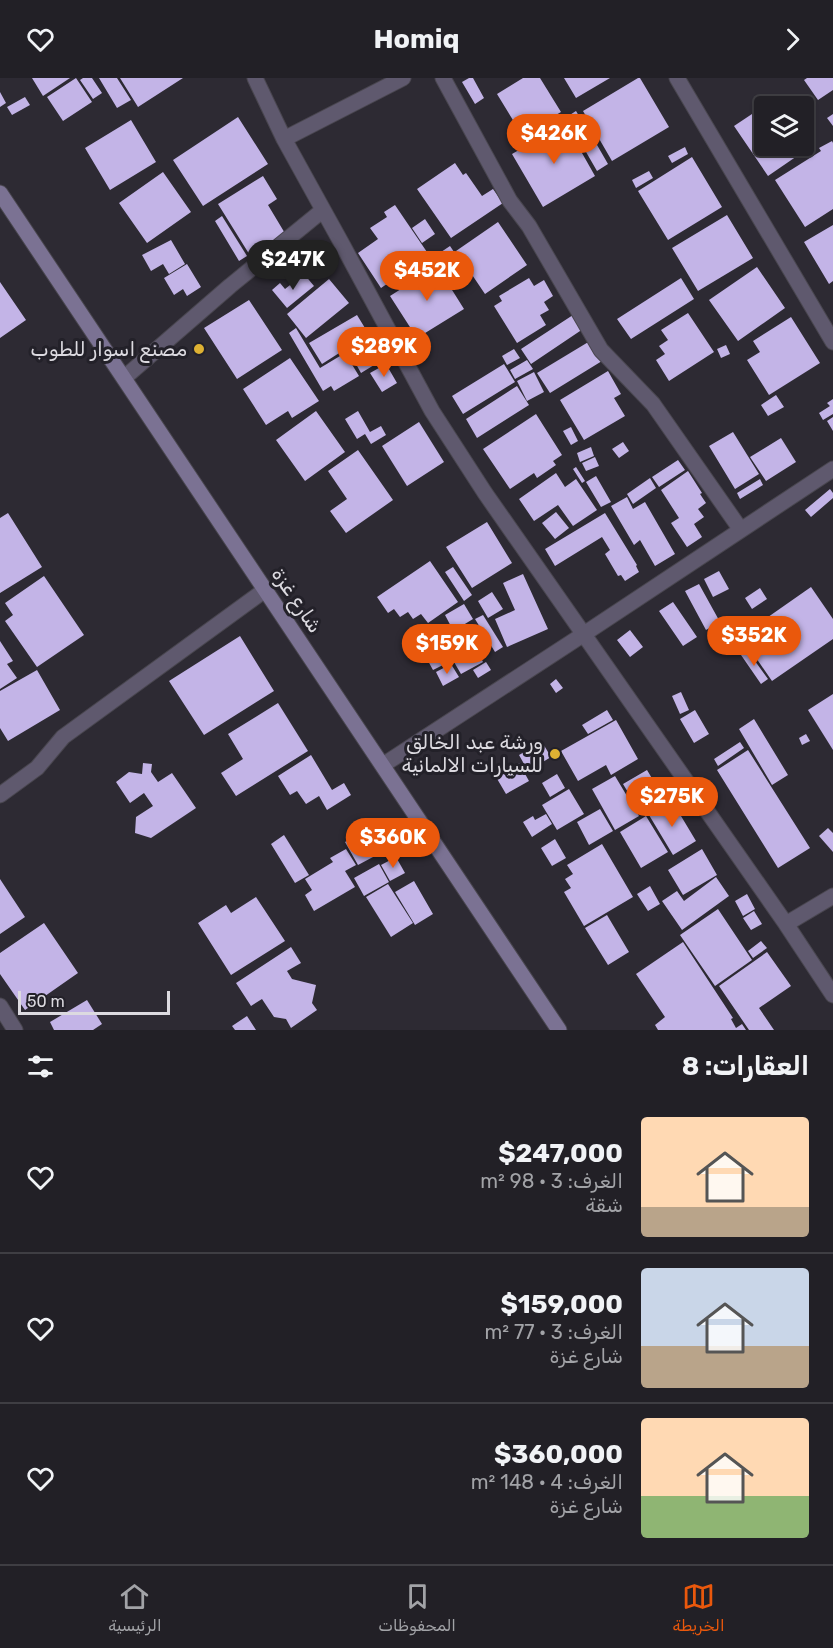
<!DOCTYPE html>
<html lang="ar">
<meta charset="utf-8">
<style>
body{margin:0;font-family:Rubik,"Noto Naskh Arabic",sans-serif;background:#2e2d32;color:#f1f3f6;direction:rtl;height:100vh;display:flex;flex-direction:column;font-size:22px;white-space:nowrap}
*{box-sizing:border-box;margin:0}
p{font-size:20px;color:#a2a3a7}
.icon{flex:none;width:33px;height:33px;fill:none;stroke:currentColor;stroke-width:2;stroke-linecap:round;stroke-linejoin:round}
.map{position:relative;height:952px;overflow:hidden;direction:ltr}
.panel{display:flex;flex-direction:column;background:#222026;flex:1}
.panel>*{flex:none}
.tools{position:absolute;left:754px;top:18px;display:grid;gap:12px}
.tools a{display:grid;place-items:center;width:60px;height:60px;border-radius:6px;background:#222026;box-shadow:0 2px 4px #0004,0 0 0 2px #3f3e43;font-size:30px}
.scale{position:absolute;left:18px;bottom:15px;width:152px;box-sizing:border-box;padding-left:6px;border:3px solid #dcdae0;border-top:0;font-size:16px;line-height:21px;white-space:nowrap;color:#dcdae0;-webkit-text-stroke:4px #232129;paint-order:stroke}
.price{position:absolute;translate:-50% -51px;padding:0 14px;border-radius:21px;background:#ea580c;color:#fff;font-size:20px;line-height:39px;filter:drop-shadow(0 2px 3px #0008)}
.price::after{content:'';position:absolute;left:50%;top:36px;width:18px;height:14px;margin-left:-9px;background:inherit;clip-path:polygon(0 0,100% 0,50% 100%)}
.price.on{background:#222;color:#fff}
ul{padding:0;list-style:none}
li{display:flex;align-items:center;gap:18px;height:150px;padding:0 24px}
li+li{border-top:2px solid #3f3e43}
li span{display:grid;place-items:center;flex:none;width:168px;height:120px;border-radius:6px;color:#555}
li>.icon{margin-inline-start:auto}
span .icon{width:72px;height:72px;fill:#fffc;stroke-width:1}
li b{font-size:26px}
h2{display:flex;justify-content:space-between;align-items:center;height:72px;padding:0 24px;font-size:26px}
header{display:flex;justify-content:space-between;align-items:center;height:78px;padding:0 24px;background:#222026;font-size:27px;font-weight:700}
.menu{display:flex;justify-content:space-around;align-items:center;height:84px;border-top:2px solid #3f3e43;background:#222026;font-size:16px;color:#a2a3a7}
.menu a{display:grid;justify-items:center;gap:3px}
.menu .on{color:#ea580c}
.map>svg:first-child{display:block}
.building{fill:#c3b4e7}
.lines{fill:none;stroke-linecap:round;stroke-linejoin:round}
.minor-casing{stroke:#49464f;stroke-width:17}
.secondary-casing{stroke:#49464f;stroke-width:17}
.minor{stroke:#5f596e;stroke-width:15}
.secondary{stroke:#7b7293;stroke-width:15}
.poi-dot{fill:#deb133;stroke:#232129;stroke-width:2}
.labels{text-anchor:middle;stroke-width:6;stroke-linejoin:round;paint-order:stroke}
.poi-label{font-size:20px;fill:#dcdae0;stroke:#232129;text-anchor:end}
.street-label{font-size:20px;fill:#dcdae0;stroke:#232129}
</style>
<header><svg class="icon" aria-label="forward" viewBox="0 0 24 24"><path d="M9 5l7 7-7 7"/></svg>Homiq<svg class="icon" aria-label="heart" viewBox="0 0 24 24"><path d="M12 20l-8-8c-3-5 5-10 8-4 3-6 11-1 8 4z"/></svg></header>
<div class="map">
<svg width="833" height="952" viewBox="0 0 833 952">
<rect width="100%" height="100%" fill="#2d2a33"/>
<path class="building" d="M32 0H70L43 18Z
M76 0 92 24 63 43 47 19Z
M83 0H92L102 15 93 21 80 2Z
M99 0H117L131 22 117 30Z
M120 0H183L138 29Z
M469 0H473L484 20 475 26 462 4Z
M523 0H540L561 34 522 57 497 16Z
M564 0H610L576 20Z
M638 0H640L669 49 612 83 583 33Z
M807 0H833V12L818 22 804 2Z
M0 14 6 25 0 29Z
M782 16 791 28H765V68H804V48L816 65 768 98 734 48Z
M25 19 30 27 12 37 7 29Z
M576 33 591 58 580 65 565 40Z
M833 36V48L827 40Z
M238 39 268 86 203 128 173 82Z
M131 42 156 84 110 112 85 70Z
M565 45 595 98 543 129 512 76Z
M593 60 608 86 597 93 582 67Z
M832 63 833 65V131L805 149 775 102 821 73 819 70Z
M685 69 688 76 672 85 668 78Z
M692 79 722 129 668 162 638 113Z
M455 85 463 97 466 95 482 118 493 111 503 125 451 160 417 111Z
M649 93 653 100 636 110 632 102Z
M163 94 191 134 147 165 119 125Z
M263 98 277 121 268 127 286 157 251 179 218 126Z
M395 127 429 177 381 210 358 175 378 161 370 150 387 139 384 134Z
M727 137 753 180 698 213 672 170Z
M222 138 247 178 239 183 215 143Z
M425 141 435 156 422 165 412 150Z
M498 144 527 187 485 216 456 173Z
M833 147V203L829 206 804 164Z
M171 162 185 186 169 196 163 186 151 193 142 177Z
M450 168 469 196 454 207 435 178Z
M187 186 201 209 187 218 183 211 174 217 164 200Z
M437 188 464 231 417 260 390 218Z
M757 189 785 230 738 263 709 222Z
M304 196 314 208 287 230 272 212 280 205 285 211Z
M529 200 534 208 544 202 553 218 544 224 549 232 540 237 546 247 517 265 494 228 502 223 499 218Z
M681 200 694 221 631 261 617 241Z
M329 201 349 225 306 260 287 236Z
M0 204 26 242 0 260Z
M249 222 282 272 237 301 204 250Z
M688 235 714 274 669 303 656 282 665 276 659 268 668 262 661 252Z
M357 237 384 281 361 295 347 270 322 286 309 265Z
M573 237 583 251 531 286 521 271Z
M791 239 820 285 769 317 747 282 760 274 753 263Z
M296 250 320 290 345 275 359 298 334 313 331 308 323 313 289 255Z
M590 263 602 283 550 315 537 295Z
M726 267 730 276 721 280 717 271Z
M514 271 520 280 507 287 502 278Z
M290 280 319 323 292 340 288 333 266 347 243 311Z
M527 282 533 291 515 301 510 292Z
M386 286 397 305 382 314 370 295Z
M504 286 515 304 463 336 452 318Z
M608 293 621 316 614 320 625 338 584 362 560 322Z
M534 294 544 314 527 323 517 303Z
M517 308 529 327 477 360 466 341Z
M776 317 784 329 768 338 761 327Z
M833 321V336L823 342 819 335 830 328 827 325Z
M316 333 345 374 305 403 276 362Z
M358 333 370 354 381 348 386 357 371 366 365 356 357 361 345 341Z
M536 336 562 377 553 383 556 387 537 400 534 395 510 411 483 371Z
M833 339V353L827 343Z
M419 344 444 384 407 408 382 368Z
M571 349 578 363 571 367 563 353Z
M733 354 759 396 735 411 709 368Z
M781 360 796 384 766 403 750 379Z
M623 364 629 373 619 380 612 371Z
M591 369 594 378 580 384 577 375Z
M358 372 393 422 346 455 330 433 347 421 328 393Z
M595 379 599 388 586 393 582 385Z
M678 382 685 392 659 409 652 399Z
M576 389 585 403 582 405 573 391Z
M688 393 702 415 700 416 706 425 698 431 704 439 694 446 702 459 687 469 671 445 679 440 661 412Z
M556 395 565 409 576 401 597 432 573 448 558 427 534 443 519 421Z
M596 398 611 424 601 429 586 404Z
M650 400 656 410 633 426 627 416Z
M760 401 763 407 740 421 737 415Z
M830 411 833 415V420L811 439 805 432Z
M627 419 633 431 645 424 675 476 655 488 640 462 634 467 611 428Z
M556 434 569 450 555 461 542 445Z
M8 435 42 489 0 515V440Z
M605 435 637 487 636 488 639 494 625 503 621 497 618 498 605 476 610 472 602 459 555 488 545 471Z
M487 444 512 485 472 510 446 469Z
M430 483 458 524 428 545 421 536 413 541 408 534 400 539 394 531 388 535 377 519Z
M453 489 472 517 464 523 445 494Z
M719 493 729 511 713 519 704 501Z
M523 496 548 551 507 569 495 541 515 532 503 505Z
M44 498 84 557 37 589 5 543 13 537 5 525Z
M699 506 720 544 706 552 685 513Z
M811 509 833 541V561L772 603 741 558Z
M760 510 767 521 752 531 745 520Z
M492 514 503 531 488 540 478 523Z
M673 524 697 559 683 568 659 533Z
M464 526 473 541 460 549 462 553 455 556 445 537Z
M483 537 503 569 495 574 475 541Z
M630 552 643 569 630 579 617 562Z
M433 556 449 584 433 592 418 565Z
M240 558 274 613 204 657 169 603Z
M0 563 13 583 7 586 17 600 0 611Z
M477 572 483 584 461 596 454 584Z
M747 572 768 601 761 606 741 577Z
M486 584 491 592 478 600 473 592Z
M451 586 459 599 443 608 436 594Z
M37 592 60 632 8 663 0 650V613Z
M556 601 563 610 556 615 550 606Z
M681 614 689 632 680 636 672 618Z
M833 616V672L808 632Z
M278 625 308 673 236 718 221 695 243 681 228 656Z
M607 632 613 642 588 656 582 647Z
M695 632 709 656 694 665 680 641Z
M754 641 788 697 772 707 739 651Z
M616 642 638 681 611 697 606 687 578 703 561 673Z
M806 656 810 663 802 667 799 660Z
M542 664 551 679 528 693 519 677Z
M740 664 744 670 718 688 714 681Z
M748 672 810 770 778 790 717 692Z
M311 677 332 712 344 705 351 717 327 732 319 718 306 726 297 713 290 717 278 698Z
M143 685 152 686 151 694 158 704 172 695 196 730 151 760 135 755 136 739 153 728 144 715 130 725 116 704 129 694 142 696Z
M519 685 529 703 506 716 496 699Z
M647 692 656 707 632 721 623 706Z
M557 696 565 710 550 719 542 705Z
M615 698 639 738 615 752 592 711Z
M569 711 584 736 557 752 542 727Z
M648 715 656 729 641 737 633 723Z
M672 723 696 763 673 777 649 737Z
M600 731 613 753 589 767 577 744Z
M546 736 552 746 532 759 523 744 533 738 535 742Z
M646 738 668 774 641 790 620 754Z
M828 750 833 755V774L819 758Z
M360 756 373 779 358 787 345 764Z
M284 757 309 797 295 805 271 766Z
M380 757 388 770 374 779 366 765Z
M555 761 566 780 552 788 541 770Z
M602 766 633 819 584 848 564 814 571 810 565 801 573 796 567 787Z
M346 771 356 787 345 793 355 809 314 833 305 817 312 812 305 801 333 784 330 780Z
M702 771 717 797 683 817 668 792Z
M396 779 405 795 390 803 381 787Z
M379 786 389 804 364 818 354 800Z
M716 799 729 818 682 852 662 823 677 813 684 823Z
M0 801 25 839 0 856Z
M414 803 433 836 415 847 395 814Z
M388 806 413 845 391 859 366 819Z
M650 808 660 826 648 833 637 816Z
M747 816 755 831 743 838 735 823Z
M256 819 285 863 231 897 198 845 226 827 231 835Z
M718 831 752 882 715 908 680 857Z
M754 833 762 846 751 852 743 840Z
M607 837 629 874 608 887 585 850Z
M44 845 78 895 25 932 0 896V875Z
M761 863 767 870 753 880 748 873Z
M683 864 733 940 731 941 736 950 742 946 746 952H658L655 947 665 939 636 896Z
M291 869 301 885 287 893 292 901 316 907 312 925 317 932 291 950 286 941 274 939 262 921 251 928 236 905Z
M767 874 791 908 759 930 774 952H749L719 908Z
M87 922 102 946 93 952H54L50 944Z
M247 938 256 952H235L232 948Z"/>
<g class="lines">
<defs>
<path id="minor" d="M255 0 284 61 342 166 432 333 485 415 786 846 833 917
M443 0 510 123 529 148 601 272 653 326 741 452
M677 0 833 264
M284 61 403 0
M124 300 230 208 323 132
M383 687 584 556 833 391
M0 717 37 690 63 659 265 512
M786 846 833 818
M0 928 15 952"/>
<path id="secondary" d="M0 115 559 952"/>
</defs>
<use href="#minor" class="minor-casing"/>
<use href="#secondary" class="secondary-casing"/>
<use href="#minor" class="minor"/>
<use href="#secondary" class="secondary"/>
</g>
<g class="poi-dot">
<circle cx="199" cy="271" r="6"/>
<circle cx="555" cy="676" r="6"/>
</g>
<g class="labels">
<g class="poi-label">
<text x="187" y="278">مصنع اسوار للطوب</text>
<text x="543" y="671">ورشة عبد الخالق<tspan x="543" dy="23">للسيارات الالمانية</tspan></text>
</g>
<g class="street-label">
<text transform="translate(297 522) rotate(56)" y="7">شارع غزة</text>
</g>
</g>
</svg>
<div class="tools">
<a><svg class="icon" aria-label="layers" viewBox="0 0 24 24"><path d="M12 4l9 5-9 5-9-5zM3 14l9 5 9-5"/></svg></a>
</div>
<div class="scale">50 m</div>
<b class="price" style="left:554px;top:87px">$426K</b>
<b class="price on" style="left:293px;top:213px">$247K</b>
<b class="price" style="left:427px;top:224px">$452K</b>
<b class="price" style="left:384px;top:300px">$289K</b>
<b class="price" style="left:754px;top:589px">$352K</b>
<b class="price" style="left:447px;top:597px">$159K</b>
<b class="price" style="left:672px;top:750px">$275K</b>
<b class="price" style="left:393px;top:791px">$360K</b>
</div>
<section class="panel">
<h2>العقارات: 8<svg class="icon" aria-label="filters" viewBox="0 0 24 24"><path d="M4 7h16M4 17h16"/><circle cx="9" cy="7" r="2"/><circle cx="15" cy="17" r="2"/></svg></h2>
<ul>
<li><span style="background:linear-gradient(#ffd9b3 75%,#b9a48a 0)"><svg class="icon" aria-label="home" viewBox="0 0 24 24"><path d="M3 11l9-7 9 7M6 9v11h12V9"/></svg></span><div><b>$247,000</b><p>الغرف: 3 · 98 m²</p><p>شقة</p></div><svg class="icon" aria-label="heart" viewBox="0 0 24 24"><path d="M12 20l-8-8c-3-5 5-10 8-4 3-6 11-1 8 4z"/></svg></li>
<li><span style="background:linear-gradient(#c9d6e8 65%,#b9a48a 0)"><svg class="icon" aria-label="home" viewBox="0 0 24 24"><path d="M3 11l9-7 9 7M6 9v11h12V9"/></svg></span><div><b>$159,000</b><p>الغرف: 3 · 77 m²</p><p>شارع غزة</p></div><svg class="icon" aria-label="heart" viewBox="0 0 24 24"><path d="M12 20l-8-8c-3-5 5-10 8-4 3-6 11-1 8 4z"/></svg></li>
<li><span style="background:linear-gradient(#ffd9b3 65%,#8fb573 0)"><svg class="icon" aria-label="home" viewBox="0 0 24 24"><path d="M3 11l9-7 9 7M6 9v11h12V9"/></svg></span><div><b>$360,000</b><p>الغرف: 4 · 148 m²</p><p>شارع غزة</p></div><svg class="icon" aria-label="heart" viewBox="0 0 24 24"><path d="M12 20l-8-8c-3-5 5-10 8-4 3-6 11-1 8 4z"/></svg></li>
</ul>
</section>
<nav class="menu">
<a class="on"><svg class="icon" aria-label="map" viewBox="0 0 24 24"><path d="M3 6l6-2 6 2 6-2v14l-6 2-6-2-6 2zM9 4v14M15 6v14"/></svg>الخريطة</a>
<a><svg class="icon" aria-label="saved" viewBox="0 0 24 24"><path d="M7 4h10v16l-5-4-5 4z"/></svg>المحفوظات</a>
<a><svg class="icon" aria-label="home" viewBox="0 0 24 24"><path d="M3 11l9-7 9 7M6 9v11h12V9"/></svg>الرئيسية</a>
</nav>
